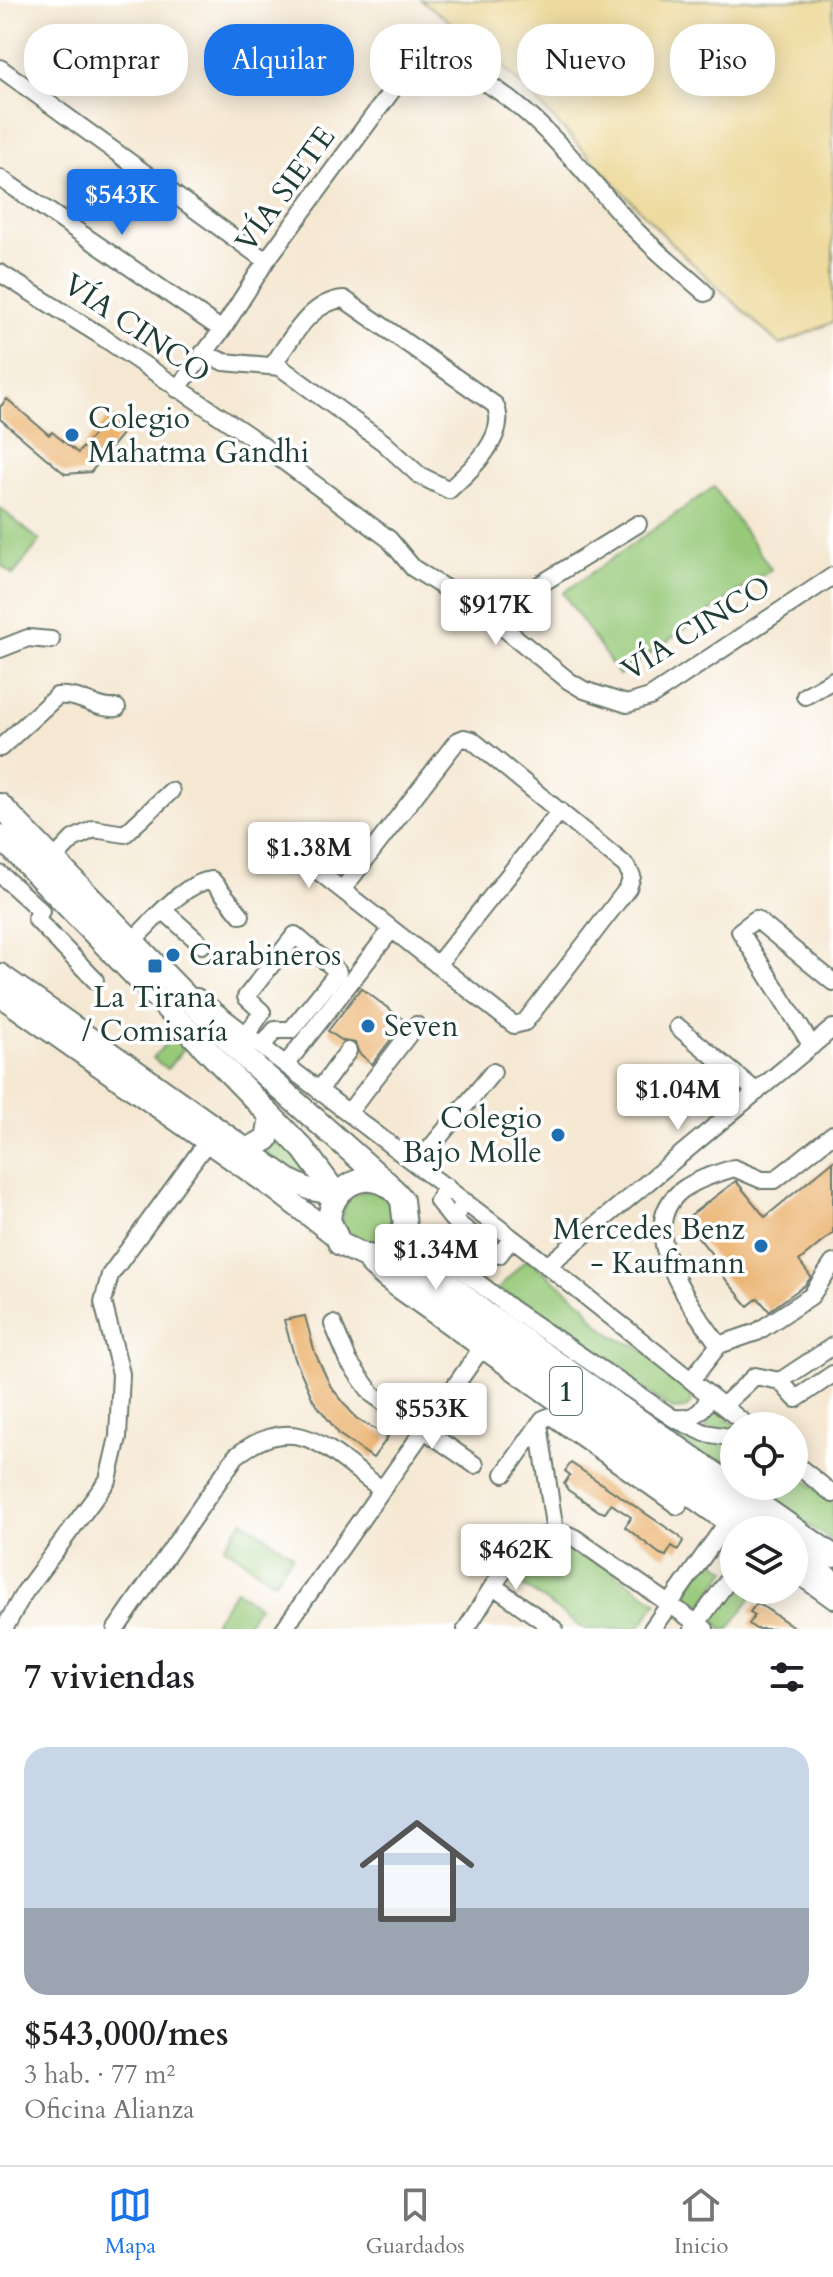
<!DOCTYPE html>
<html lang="es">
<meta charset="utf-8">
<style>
body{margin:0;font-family:Cardo,serif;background:#f6f6f6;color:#202124;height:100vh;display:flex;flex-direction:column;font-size:30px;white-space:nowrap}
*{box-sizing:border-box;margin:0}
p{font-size:26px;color:#757577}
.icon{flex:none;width:44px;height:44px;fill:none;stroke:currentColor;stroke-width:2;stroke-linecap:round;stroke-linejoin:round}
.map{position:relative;height:1629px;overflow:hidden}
.side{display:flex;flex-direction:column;background:#fff;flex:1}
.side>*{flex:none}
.hud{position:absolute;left:24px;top:24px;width:786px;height:72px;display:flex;gap:16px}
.controls{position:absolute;left:720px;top:1412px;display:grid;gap:16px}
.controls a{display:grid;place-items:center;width:88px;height:88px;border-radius:50%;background:#fff;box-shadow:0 4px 20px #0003;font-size:40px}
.price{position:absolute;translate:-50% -68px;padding:0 18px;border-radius:8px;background:#fff;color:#222;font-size:26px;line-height:52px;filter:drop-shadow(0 2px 4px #0008)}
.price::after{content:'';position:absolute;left:50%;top:48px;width:24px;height:18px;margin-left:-12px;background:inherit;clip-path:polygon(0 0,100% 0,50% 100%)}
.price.on{background:#1a73e8;color:#fff}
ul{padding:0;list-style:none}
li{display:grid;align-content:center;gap:16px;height:424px;padding:0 24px}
li span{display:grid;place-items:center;height:248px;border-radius:24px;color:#555}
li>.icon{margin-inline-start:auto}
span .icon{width:144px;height:144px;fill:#fffc;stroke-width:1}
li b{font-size:34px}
h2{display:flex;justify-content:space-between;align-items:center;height:96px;padding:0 24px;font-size:34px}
.tag{padding:0 28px;border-radius:32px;background:#fff;box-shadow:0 4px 20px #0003;font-size:28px;line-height:72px}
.tag.on{background:#1a73e8;color:#fff}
.dock{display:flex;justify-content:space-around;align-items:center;height:112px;border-top:2px solid #e0e0e0;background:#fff;font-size:22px;color:#757577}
.dock a{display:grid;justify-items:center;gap:4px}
.dock .on{color:#1a73e8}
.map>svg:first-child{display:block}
.green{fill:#97c979;stroke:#5b8356;stroke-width:2}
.sand{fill:#eeda9e;stroke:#868c69;stroke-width:2}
.building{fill:#ebb26e}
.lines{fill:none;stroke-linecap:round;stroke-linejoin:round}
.minor-casing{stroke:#6a796c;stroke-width:20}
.major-casing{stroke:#6a796c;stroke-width:24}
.highway-casing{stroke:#6a796c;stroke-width:26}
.minor{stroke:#fff;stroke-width:16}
.major{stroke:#fff;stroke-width:20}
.highway{stroke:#fff;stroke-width:22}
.poi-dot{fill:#1f6fb2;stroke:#fff;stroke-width:3}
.labels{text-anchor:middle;stroke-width:7;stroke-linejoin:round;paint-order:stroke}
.shield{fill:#fff;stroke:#627771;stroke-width:2}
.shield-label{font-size:28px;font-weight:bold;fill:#1f3d34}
.street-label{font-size:30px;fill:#1f3d34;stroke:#fff}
.poi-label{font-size:30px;fill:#1f3d34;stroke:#fff;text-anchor:start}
</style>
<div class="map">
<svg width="833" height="1629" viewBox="0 0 833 1629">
<rect width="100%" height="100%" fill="#fff"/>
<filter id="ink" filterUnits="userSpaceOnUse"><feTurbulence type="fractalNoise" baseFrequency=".0125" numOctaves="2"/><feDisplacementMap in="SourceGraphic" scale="16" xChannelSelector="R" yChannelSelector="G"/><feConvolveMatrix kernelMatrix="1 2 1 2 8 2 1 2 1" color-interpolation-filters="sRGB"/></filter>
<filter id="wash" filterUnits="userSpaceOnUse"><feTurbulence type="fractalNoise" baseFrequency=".006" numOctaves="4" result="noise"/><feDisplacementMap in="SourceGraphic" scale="32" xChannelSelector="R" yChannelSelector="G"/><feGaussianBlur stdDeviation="1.8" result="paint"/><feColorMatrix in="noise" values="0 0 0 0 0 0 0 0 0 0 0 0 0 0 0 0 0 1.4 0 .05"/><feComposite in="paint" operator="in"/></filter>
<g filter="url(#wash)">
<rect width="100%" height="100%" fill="#f5e8d3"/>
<path class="green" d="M714 487 771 569 619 675 563 593Z
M0 508 40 541 13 575 0 564Z
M174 1034 186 1046 167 1069 153 1058Z
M278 1134 319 1182 302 1179 264 1152Z
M342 1217a26 26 0 1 1 52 0a26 26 0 1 1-52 0Z
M527 1258 585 1305C593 1323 617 1342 636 1345L690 1388 692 1402 685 1409 674 1410 497 1290Z
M493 1305 606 1380C626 1414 698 1431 734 1445V1479L491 1309Z
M715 1409 738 1426H734V1431L706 1428 705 1421Z
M794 1471 833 1503V1541L744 1486H794Z
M243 1520 293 1555 274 1582 224 1546Z
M543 1539 570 1542 657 1602 638 1629H584L511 1577 532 1548Z
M710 1558 727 1570 699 1608 687 1607 683 1595Z
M734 1584V1590H757L729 1629H722L711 1617Z
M236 1590 259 1606 243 1629H209Z"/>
<path class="sand" d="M421 0H833V322L780 345 678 250 487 49Z"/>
<g id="blocks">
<path class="building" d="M7 399 49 435 52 432 78 453 110 415 126 429 91 472 65 474 0 419V407Z
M361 988 405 1021 372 1064 359 1053 355 1043 343 1041 328 1031Z
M833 1161V1233L799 1261 811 1277 805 1285 769 1311 758 1298 748 1306 711 1262 715 1258 684 1220 736 1181 765 1217Z
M305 1316 315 1353 331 1387 356 1418 388 1437 373 1458 340 1435 313 1400 295 1359 284 1320Z
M571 1463 679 1536 683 1541 678 1550 672 1546 666 1556 660 1554 625 1527 631 1517 611 1504 605 1513 599 1511 568 1490 564 1484 570 1475 565 1471Z
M756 1604 762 1606 797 1629H756L749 1624 755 1615 750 1612Z"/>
</g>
</g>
<g filter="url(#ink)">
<use href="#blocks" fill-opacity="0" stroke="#6a796c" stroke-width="2"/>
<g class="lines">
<defs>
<path id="minor" d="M0 68 266 261
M0 178 222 330
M0 273 98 334 248 435 389 539 413 568 489 616 569 681 584 690 627 704 650 697 833 576
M203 353 224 362 280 367 383 442 419 475 449 490C470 471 510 435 495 405L344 299C310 301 291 340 272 366
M177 389 222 330 266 261 402 77 420 60 428 57C517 82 570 158 628 222 651 248 680 270 705 293
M489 616 638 524
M0 649 28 638 51 640
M805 696 833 680
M0 748 57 696C80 693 95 710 117 708
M300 857 514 1025 525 1022 628 888 632 876 625 865 472 740 464 738 457 741 342 890
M53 860 73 839 94 829 125 834 171 791
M0 874 41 911 36 919 95 980
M164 911 202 945
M132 941C153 922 182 883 212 880L241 915
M437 965 560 811
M197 997 529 1251 748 1426
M678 1027 757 1092
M248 1033 262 1012 246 997 295 935 338 972 291 1030H275L263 1045
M812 1046 740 931 756 919 833 982
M287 1063 392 929
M320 1089 348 1051
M349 1112 416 1025
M417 1164 493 1072
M447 1187 438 1201 452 1219
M466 1202 452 1219 499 1255 512 1238
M401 1236 436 1250 512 1309 673 1418 705 1433 734 1438
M365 1256 370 1267 386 1281 735 1530
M547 1266 833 1028
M333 1324 349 1362 372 1394 475 1465
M719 1345C693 1309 631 1229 682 1190 697 1179 716 1174 734 1168L762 1180H775L833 1134
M691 1380 719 1345 757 1332 811 1296 833 1263
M780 1381 796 1399 833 1374
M723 1406 755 1376 780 1381 833 1346
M675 1418C693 1420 704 1412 709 1395
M539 1424 555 1532
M794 1463 833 1494
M504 1474 543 1419 551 1416 678 1506
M794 1572 833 1600
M495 1587 554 1629
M4 1629 24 1593 108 1480 118 1437 121 1374 103 1302 110 1275 207 1142
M116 1629 236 1456C297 1408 329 1451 380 1488
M284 1629 481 1349
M466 1629C489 1596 527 1512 575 1538L705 1629
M652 1629 726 1524
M693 1629 734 1572"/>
<path id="major" d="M0 974 290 1180 311 1190 337 1195
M0 996 277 1191 334 1235"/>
<path id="highway" d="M0 805 248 1060 388 1184
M0 836 303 1149 337 1195
M247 1150 267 1139 271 1117
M401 1236 421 1261 485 1313 833 1556
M365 1256 340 1244 329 1220C332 1179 379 1164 402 1200L405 1226 392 1247
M369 1256 403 1275 760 1530
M794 1554 833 1582"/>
</defs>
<use href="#minor" class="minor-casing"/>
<use href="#major" class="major-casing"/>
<use href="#highway" class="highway-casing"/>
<use href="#minor" class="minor"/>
<use href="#major" class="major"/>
<use href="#highway" class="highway"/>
</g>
</g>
<g class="poi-dot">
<circle cx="72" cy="435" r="8"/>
<circle cx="173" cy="955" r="8"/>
<rect x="147" y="958" width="16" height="16" rx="4"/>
<circle cx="368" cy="1026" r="8"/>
<circle cx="558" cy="1135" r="8"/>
<circle cx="761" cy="1246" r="8"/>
</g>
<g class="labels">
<rect class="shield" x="550" y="1367" width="32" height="48" rx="6"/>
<g class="shield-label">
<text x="566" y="1401">1</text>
</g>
<g class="street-label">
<text transform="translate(285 189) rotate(-54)" y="10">VÍA SIETE</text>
<text transform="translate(137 328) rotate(34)" y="10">VÍA CINCO</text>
<text transform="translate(696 628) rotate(-32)" y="10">VÍA CINCO</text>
</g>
<g class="poi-label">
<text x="88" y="428">Colegio<tspan x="88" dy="34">Mahatma Gandhi</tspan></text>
<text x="189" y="965">Carabineros</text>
<text x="155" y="1007" text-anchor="middle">La Tirana<tspan x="155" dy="34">/ Comisaría</tspan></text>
<text x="384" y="1036">Seven</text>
<text x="542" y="1128" text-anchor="end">Colegio<tspan x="542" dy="34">Bajo Molle</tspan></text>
<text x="745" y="1239" text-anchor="end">Mercedes Benz<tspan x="745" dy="34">- Kaufmann</tspan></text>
</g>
</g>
</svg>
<div class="controls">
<a><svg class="icon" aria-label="locate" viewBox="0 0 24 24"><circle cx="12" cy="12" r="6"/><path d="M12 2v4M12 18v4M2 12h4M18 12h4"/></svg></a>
<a><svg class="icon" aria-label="layers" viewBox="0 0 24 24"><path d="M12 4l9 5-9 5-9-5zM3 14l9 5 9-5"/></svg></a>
</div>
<b class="price on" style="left:122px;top:237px">$543K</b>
<b class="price" style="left:496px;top:647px">$917K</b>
<b class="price" style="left:309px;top:890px">$1.38M</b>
<b class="price" style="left:678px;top:1132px">$1.04M</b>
<b class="price" style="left:436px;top:1292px">$1.34M</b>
<b class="price" style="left:432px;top:1451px">$553K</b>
<b class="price" style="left:516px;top:1592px">$462K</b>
<div class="hud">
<a class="tag">Comprar</a>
<a class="tag on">Alquilar</a>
<a class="tag">Filtros</a>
<a class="tag">Nuevo</a>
<a class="tag">Piso</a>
</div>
</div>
<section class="side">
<h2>7 viviendas<svg class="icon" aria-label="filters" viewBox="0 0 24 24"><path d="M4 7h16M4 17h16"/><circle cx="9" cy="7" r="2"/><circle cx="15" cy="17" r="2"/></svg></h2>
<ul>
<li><span style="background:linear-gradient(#c9d6e8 65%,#9aa5b1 0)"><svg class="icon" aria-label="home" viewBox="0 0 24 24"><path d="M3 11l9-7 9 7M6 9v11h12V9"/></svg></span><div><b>$543,000/mes</b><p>3 hab. · 77 m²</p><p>Oficina Alianza</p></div></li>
</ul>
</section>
<nav class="dock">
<a class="on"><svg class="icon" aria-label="map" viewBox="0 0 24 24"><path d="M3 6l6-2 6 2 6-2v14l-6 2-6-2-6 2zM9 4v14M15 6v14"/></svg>Mapa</a>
<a><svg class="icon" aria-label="saved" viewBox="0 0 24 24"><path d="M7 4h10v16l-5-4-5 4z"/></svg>Guardados</a>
<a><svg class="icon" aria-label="home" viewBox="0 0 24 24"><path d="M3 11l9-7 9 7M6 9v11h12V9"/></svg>Inicio</a>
</nav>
